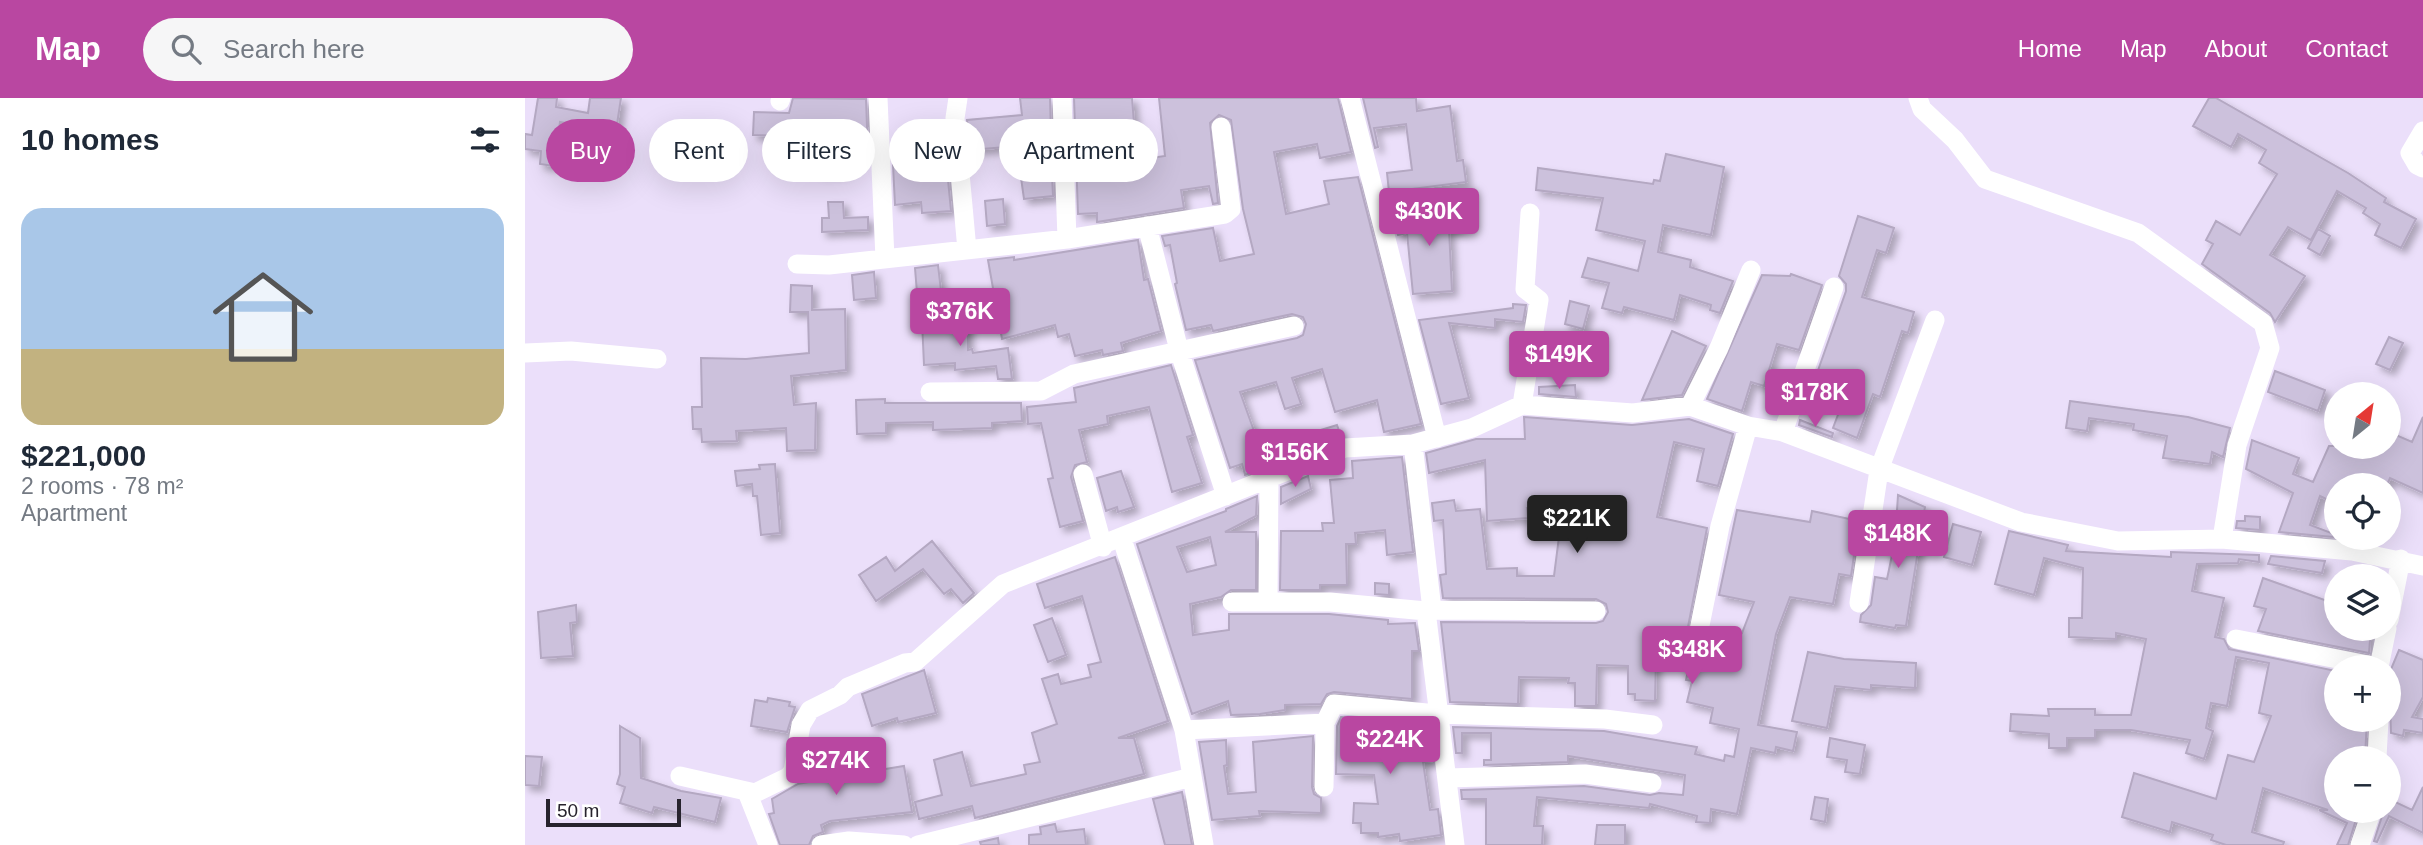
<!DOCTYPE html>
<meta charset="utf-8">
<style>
body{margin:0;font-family:Helvetica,sans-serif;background:#f6f6f7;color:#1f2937;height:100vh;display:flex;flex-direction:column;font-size:26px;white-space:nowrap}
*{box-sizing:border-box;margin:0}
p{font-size:23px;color:#747a83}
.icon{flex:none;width:38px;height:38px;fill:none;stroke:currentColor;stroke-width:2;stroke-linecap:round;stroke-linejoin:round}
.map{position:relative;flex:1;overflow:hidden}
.side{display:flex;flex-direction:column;background:#fff;width:525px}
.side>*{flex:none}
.banner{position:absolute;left:21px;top:21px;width:665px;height:63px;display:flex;gap:14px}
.needle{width:46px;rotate:30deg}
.tools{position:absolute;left:1799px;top:284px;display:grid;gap:14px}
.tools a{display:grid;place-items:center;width:77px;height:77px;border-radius:50%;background:#fff;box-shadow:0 7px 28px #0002;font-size:35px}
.scale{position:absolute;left:21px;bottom:18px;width:135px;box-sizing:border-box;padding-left:7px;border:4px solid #27232d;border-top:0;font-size:19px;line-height:24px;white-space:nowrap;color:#27232d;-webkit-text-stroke:5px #fff;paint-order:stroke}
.price{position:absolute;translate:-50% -60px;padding:0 16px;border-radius:7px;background:#b947a1;color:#fff;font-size:23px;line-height:46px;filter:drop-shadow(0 2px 4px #0008)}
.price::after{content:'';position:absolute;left:50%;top:42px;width:21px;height:16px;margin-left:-10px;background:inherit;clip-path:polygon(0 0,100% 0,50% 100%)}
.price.on{background:#222;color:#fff}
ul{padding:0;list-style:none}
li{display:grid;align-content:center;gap:14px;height:371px;padding:0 21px}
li+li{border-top:2px solid #e0e1e3}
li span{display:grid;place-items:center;height:217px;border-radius:21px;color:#555}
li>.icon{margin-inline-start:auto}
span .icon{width:126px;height:126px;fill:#fffc;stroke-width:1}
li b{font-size:30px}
h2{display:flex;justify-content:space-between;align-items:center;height:84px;padding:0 21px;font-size:30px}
.pill{padding:0 24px;border-radius:32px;background:#fff;box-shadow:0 7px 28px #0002;font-size:24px;line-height:63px}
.pill.on{background:#b947a1;color:#fff}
header{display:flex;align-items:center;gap:42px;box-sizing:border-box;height:98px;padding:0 35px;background:#b947a1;color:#fff}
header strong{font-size:33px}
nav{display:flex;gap:38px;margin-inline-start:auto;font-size:24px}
.search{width:490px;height:63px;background:#f6f6f7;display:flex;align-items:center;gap:18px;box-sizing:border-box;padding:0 24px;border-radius:38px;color:#747a83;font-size:26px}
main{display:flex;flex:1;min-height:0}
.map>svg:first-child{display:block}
.building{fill:#ccc1dc;stroke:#b4a8c2;stroke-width:2;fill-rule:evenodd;filter:url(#shadow)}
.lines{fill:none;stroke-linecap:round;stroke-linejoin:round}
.minor{stroke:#fff;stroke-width:19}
</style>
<header>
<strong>Map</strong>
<div class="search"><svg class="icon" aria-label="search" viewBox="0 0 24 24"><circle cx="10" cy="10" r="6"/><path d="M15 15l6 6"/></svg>Search here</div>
<nav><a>Home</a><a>Map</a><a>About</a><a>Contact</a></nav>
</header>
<main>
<section class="side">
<h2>10 homes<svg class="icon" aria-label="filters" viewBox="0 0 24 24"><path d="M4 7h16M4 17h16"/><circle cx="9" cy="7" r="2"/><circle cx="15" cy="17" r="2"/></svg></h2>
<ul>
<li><span style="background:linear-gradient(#a9c7e8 65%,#c2b280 0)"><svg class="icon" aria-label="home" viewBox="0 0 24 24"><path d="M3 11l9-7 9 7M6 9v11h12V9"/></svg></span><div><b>$221,000</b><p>2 rooms · 78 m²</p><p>Apartment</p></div></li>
</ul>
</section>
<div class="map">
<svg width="1898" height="747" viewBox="0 0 1898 747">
<defs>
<filter id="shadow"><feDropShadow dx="5" dy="5" stdDeviation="3.5" flood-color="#0004"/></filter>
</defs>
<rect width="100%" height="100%" fill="#ebdffa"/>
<path class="building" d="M13 0H32L31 9 63 15 65 0H96L89 46 61 41 63 29 35 24 29 68 15 66 16 53 0 51V36L7 37Z
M268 0 341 1 343 56H317L318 73 294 74 292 47 260 43 261 38 228 37 229 14 264 15Z
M495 0H525L526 37 514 38V33L480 36 481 49 445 52 442 22 497 17Z
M549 0H607L612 62 640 58 634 0H813L826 54 795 60 792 46 749 54 761 116 804 106 799 83 833 79 896 326 859 334 852 302 810 314 797 271 767 280 776 306 760 311 751 284 715 294 738 358 771 345 773 356 720 377 717 366 705 370 670 262 772 240 778 237 781 226 778 219 767 216 688 233 686 227 661 232 650 186 652 185 645 147 640 148 637 138 688 130 695 163 729 156 718 111 706 22 694 17 685 25 693 105 688 106 684 88 656 92 659 110 572 124V115L553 116Z
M838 0H891L892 13 925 8 932 63 938 62 941 84 864 94 862 75 887 72 881 26 849 30 853 49 850 50Z
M1684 0H1691L1823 75 1861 100 1859 104 1891 121 1876 150 1850 137 1855 126 1838 115 1841 110 1812 93 1786 142 1763 129 1745 157 1780 178 1750 224 1745 215 1677 166 1688 146 1681 142 1691 123 1715 137 1752 76 1734 65 1741 52 1713 36 1706 49 1668 28Z
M1141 56 1199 69 1186 137 1138 127 1133 154 1166 162 1165 169 1208 183 1195 215 1185 212 1186 207 1155 197 1149 222 1099 209 1097 215 1077 210 1084 185 1057 179 1063 160 1113 173 1120 143 1071 132 1078 100 1011 92 1013 70 1128 86 1129 82 1135 83Z
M421 61 426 113 397 115 396 104 370 107 368 67Z
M527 77 528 98 499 101 496 80Z
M478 101 480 126 462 128 460 103Z
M303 104H318L319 120 343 119V132L297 134V120H304Z
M932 112 933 131H924L927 193 888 196 882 135 873 137 867 114Z
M1333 118 1369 130 1361 155 1352 152 1337 199 1389 214 1383 235 1377 233 1355 299 1348 296 1332 340 1308 330 1322 293 1302 287 1304 282 1291 278 1321 193V186L1314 178Z
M1793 131 1805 138 1795 157 1783 150Z
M613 142 619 182 623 181 636 233 596 245 598 253 578 257 577 252 550 258 544 236 533 239 530 227 477 241 463 162 489 159V162Z
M413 167 416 193 392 195 390 170Z
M349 174 351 200 329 202 327 177Z
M1266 176 1297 187 1274 252 1252 246 1239 288 1226 284 1217 313 1182 301 1237 177 1265 178Z
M266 187 287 188V212L320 211 321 272 266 278 269 307 291 305 290 352 262 353 261 330 211 333 212 343 177 344 176 331H168L167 309H177L176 260 221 261 284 255 283 214H265Z
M1045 203 1064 208 1058 231 1040 226Z
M988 206 1001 207 998 224 970 221V230L924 225 944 300 916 306 894 222 988 210Z
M420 219H443V252L447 251 448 255 483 250 487 281H473L471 268 430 272V265L399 267 397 223 420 222Z
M1147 233 1181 248 1157 297 1117 302Z
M1864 239 1878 245 1865 272 1851 266Z
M646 267 668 337 662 339 677 385 647 394 624 309 582 318 583 326 554 332 562 364 550 367 546 379 558 423 535 429 523 381 528 380 516 325 503 326 502 309 551 304 549 290Z
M1750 273 1800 292 1793 313 1743 294Z
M1050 287 1051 299 1014 296V289Z
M360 301V305H496L497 323 467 325V330L408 332V324L361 325V335L332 336 331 302Z
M1545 303 1663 319 1705 330 1698 359 1687 354 1685 366 1638 360 1642 338 1608 332 1609 326 1564 320 1562 333 1541 330Z
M999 319 1107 327 1164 321 1208 336 1193 388 1172 383 1179 351 1149 344 1132 419 1182 430 1157 560H1131L1130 603 1110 602V596H1103V568L1072 567 1071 608H1050V585H1043L1044 580 994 579 993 606 925 604 916 524 1071 525 1078 523 1083 514 1081 506 1071 501 918 500 915 477 921 476 918 422 909 423 907 405 929 402 931 413 955 411 962 471 992 470V478H1029L1034 439 1040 440 1041 412 1002 410 1003 420 962 423 960 362 904 375 901 355 951 341H1000Z
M1898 319V395L1865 380 1862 387H1811V406L1795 398 1785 427 1809 436 1808 439 1754 434 1768 395 1721 371 1727 342 1774 360 1768 376 1788 384 1804 348H1864V334L1887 344Z
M1275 322 1308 335 1307 339 1274 327Z
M812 327 816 338 790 347 786 335Z
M877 359 888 454 862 457 860 432 830 435 831 446H821L822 487H795V492H755L756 433H798L797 425H809L805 382 828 380 827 363Z
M250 366 255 435 236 437 232 398H228L227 386 212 388 210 373 235 371 234 367Z
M596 373 609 409 593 414 592 409 581 413 572 380Z
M783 378 786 391 756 406V389Z
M1373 397 1400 409 1381 528 1371 527 1370 530 1335 524 1336 517 1346 507 1350 479 1362 481 1370 443Z
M732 398 731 418 700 434H731V492H706L696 499 665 506 668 537 704 532V516H804L863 522V526L890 525 894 553H887V601L809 594 802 596 796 606 760 607V612L735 616 706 617 703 603 667 616 612 446 701 413V411ZM685 439 691 467 662 474 652 449Z
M1212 412 1285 424 1287 413 1334 423 1326 478 1314 476 1308 506 1265 499 1251 536 1233 627 1272 634 1268 653 1251 649 1250 655 1226 650 1212 716 1186 711 1185 725 1171 724 1172 718 1125 706 1124 710 1012 699 1009 728H1018L1017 747H961V701H937L936 692 1059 688 1125 697 1134 695 1158 697 1160 677 1043 658V664L959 667V662H966V635H937V655H931L928 629 1079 633 1172 649 1170 656 1199 663 1200 657 1209 659 1214 631 1185 625 1188 610 1162 604 1167 583 1161 582 1164 568 1172 569 1179 565 1185 539 1205 543 1207 533 1217 535 1229 504 1194 497Z
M1720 418 1735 419V432L1711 430 1712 423H1720Z
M1428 426 1456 434 1447 467 1419 459Z
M1484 433 1543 447 1541 453 1646 459V454L1734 457V464L1714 461 1713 465 1672 466 1667 493 1699 500 1690 539 1699 541 1704 551 1811 573V621H1842L1840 660H1811V712H1834L1823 747H1812L1822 725 1794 712H1803L1738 690 1727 734 1759 744 1758 747H1701L1686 742 1688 737 1647 724 1645 734 1597 719 1609 675 1691 701 1703 657 1729 664 1746 618 1734 615 1744 565 1711 559 1702 608 1686 605 1681 630 1688 633 1679 661 1661 655 1665 642 1606 632H1570V640H1542V650H1524V636L1485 633 1486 616 1524 618 1523 611H1570V617H1606L1621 541 1591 535V541L1544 539V520H1557L1558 470 1519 460 1509 497 1470 486Z
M407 443 449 495 438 505 426 491 419 496 398 471 351 503 334 477 361 459 370 473Z
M1746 458 1800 463 1797 475 1743 466Z
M590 459 643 623 593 640H609L619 676 450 720 447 708 394 721 390 704 417 697 409 662 437 654 446 688 501 676 499 667 515 664 507 635 532 626 517 581 533 576 536 586 566 579 563 567 576 564 557 498 520 510 512 486Z
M1738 480 1808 505 1806 508 1811 510V530H1846L1844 555 1733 533 1741 511 1729 508Z
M850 485 864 486V497L850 496Z
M51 507 52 524 45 525 48 558 16 560 13 514Z
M527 520 541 557 523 564 509 527Z
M1874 552 1898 562V599L1887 619 1898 621V635L1879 632 1878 638 1866 635 1864 576Z
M1283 554 1319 561 1391 565 1390 590 1346 587V592L1310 588 1302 630 1267 623Z
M399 572 411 615 373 624 372 620 347 628 337 596Z
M243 600 265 604 264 608 270 609 262 634 226 628 230 602 242 604Z
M816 619 903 627 907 663 898 664 905 712 913 711 916 737 875 743 874 736 853 739V735H836V725H828L829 705 853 706 849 677 811 676 812 628Z
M95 628 115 640 116 680 156 693 196 700 190 724 129 709 127 715 95 705 100 689 92 686 95 676Z
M788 638 787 689 789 696 796 700V715L734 713 735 718 687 722 674 644 701 642 702 667 699 668 703 696 731 694 728 644Z
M1305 640 1340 647 1335 676 1320 674 1322 662 1302 659Z
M292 642H313V659H320L323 682 355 677 354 672 379 668 387 714 305 723 296 727 298 734 288 738 284 747H255L244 716 249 715 247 701 273 686 284 684 283 661 292 660Z
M0 658 17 659 14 688 0 687Z
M1898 689V735L1864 718 1852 744 1849 743 1859 712H1864V701L1887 712Z
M657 694 667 747H640L628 701Z
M1290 699 1303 701 1300 724 1286 721Z
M530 726 532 734 559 731 561 747H504V737L516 736 515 729Z
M1072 727H1100V747H1070Z
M473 740 474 747H456L455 744Z"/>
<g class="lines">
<path class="minor" d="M353 0 360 161
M433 0 430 20 442 152
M537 0 542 141
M825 0 912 340
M1393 0 1397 11 1430 42 1460 81 1613 135 1738 225 1745 250 1712 347 1697 441
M255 3 256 0
M1898 33 1885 55 1892 67 1898 70
M622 128 654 252 701 398
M272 166 304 167 542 141 700 116 706 111 696 29
M0 255 46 253 132 261
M405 294 516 293 549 276 769 228
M997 307 1014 202 1000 191 1005 115
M1165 308 1194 250 1226 172
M1258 334 1309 189
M888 346 907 512 901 513 930 747
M558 376 578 449
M597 441 659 632 679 747
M707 504H805L901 513
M743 504 744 381
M1334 505 1354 372 1410 222
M907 512 1071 513
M1864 522 1876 461
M1711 541 1853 569
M1169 557 1195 428 1223 328
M1854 569 1862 530
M659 632 800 625 809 606 912 616 1080 621 1128 627
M1852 660 1854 621
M155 678 230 695 263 679 268 673 276 627 285 612 315 597 323 589 380 565 390 564 478 486 820 350 888 346 947 330 997 307 1108 315 1165 308 1223 328 1258 334 1496 424 1593 443 1697 441 1827 453 1898 468
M922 680 1060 676 1127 685
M799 689 800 625
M222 694 243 747
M296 747 324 743 379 747
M393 747 667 679
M1835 747 1847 712"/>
</g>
</svg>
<div class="tools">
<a><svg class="needle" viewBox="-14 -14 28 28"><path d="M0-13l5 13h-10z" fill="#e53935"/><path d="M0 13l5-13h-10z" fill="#747a83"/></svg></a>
<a><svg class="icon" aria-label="locate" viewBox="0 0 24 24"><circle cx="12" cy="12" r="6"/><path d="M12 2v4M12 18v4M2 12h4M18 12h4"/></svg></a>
<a><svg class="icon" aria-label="layers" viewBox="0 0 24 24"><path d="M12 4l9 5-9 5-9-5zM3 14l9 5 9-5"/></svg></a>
<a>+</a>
<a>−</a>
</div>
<div class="scale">50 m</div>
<b class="price" style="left:904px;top:150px">$430K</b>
<b class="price" style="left:435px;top:250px">$376K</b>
<b class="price" style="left:1034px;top:293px">$149K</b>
<b class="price" style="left:1290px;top:331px">$178K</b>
<b class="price" style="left:770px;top:391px">$156K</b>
<b class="price on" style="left:1052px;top:457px">$221K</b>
<b class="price" style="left:1373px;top:472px">$148K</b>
<b class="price" style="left:1167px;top:588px">$348K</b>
<b class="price" style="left:865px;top:678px">$224K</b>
<b class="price" style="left:311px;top:699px">$274K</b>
<div class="banner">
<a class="pill on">Buy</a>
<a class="pill">Rent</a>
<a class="pill">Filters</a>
<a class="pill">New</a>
<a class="pill">Apartment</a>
</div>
</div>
</main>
